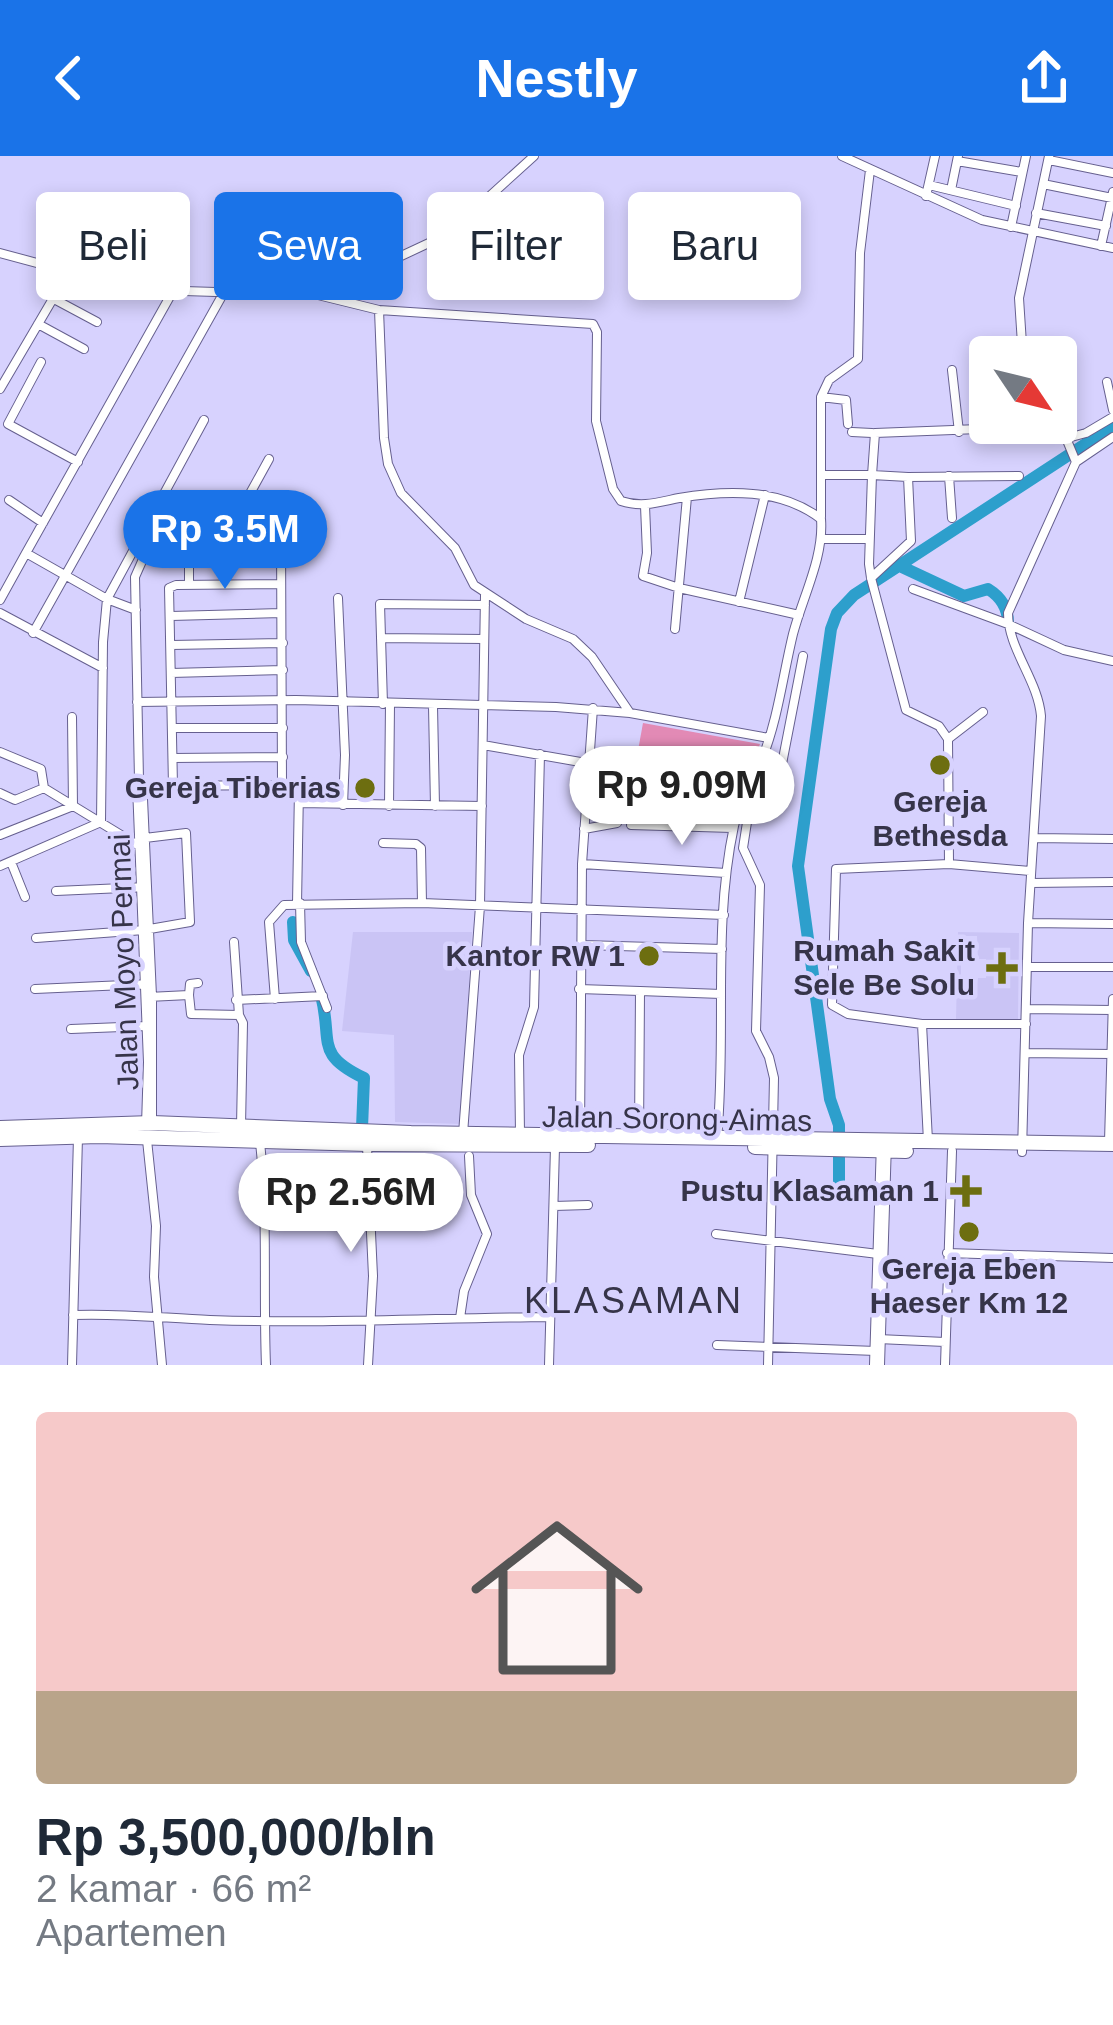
<!DOCTYPE html>
<html lang="id">
<meta charset="utf-8">
<style>
body{margin:0;font-family:Arial,sans-serif;background:#f2f2f3;color:#1f2937;height:100vh;display:flex;flex-direction:column;font-size:45px;white-space:nowrap}
*{box-sizing:border-box;margin:0}
p{font-size:39px;color:#747a83}
.icon{flex:none;width:66px;height:66px;fill:none;stroke:currentColor;stroke-width:2;stroke-linecap:round;stroke-linejoin:round}
.map{position:relative;height:1209px;overflow:hidden}
.drawer{display:flex;flex-direction:column;background:#fff;flex:1}
.drawer>*{flex:none}
.top-card{position:absolute;left:36px;top:36px;width:1041px;height:108px;display:flex;gap:24px}
.needle{width:78px;rotate:125deg}
.tools{position:absolute;left:969px;top:180px;display:grid;gap:24px}
.tools a{display:grid;place-items:center;width:108px;height:108px;border-radius:12px;background:#fff;box-shadow:0 6px 18px #0003;font-size:60px}
.price{position:absolute;translate:-50% -102px;padding:0 27px;border-radius:42px;background:#fff;color:#222;font-size:39px;line-height:78px;filter:drop-shadow(0 3px 6px #0008)}
.price::after{content:'';position:absolute;left:50%;top:72px;width:36px;height:27px;margin-left:-18px;background:inherit;clip-path:polygon(0 0,100% 0,50% 100%)}
.price.selected{background:#1a73e8;color:#fff}
ul{padding:0;list-style:none}
li{display:grid;align-content:center;gap:24px;height:636px;padding:0 36px}
li+li{border-top:3px solid #e0e1e3}
li span{display:grid;place-items:center;height:372px;border-radius:12px;color:#555}
li>.icon{margin-inline-start:auto}
span .icon{width:216px;height:216px;fill:#fffc;stroke-width:1}
li b{font-size:51px}
.chip{padding:0 42px;border-radius:12px;background:#fff;box-shadow:0 6px 18px #0003;font-size:42px;line-height:108px}
.chip.selected{background:#1a73e8;color:#fff}
header{display:flex;justify-content:space-between;align-items:center;height:156px;padding:0 36px;background:#1a73e8;color:#fff;font-size:54px;font-weight:600}
.map>svg:first-child{display:block}
.built{fill:#cac4f5;fill-rule:evenodd}
.green{fill:#e28ab5}
.lines{fill:none;stroke-linecap:round;stroke-linejoin:round}
.river{stroke:#2d9fcc;stroke-width:12}
.minor-casing{stroke:#66608f;stroke-width:10}
.trunk-casing{stroke:#66608f;stroke-width:16}
.minor{stroke:#fff;stroke-width:8}
.trunk{stroke:#fff;stroke-width:14}
.poi-dot{fill:#6d6e10;stroke:#d7d2fe;stroke-width:4.5}
.labels{text-anchor:middle;stroke-width:9;stroke-linejoin:round;paint-order:stroke}
.poi-label{font-size:30px;font-weight:bold;fill:#363449;stroke:#d7d2fe;text-anchor:end}
.street-label{font-size:30px;fill:#363449;stroke:#d7d2fe}
.quarter-label{font-size:36px;letter-spacing:3px;fill:#363449;stroke:#d7d2fe}
</style>
<header><svg class="icon" aria-label="back" viewBox="0 0 24 24"><path d="M15 5l-7 7 7 7"/></svg>Nestly<svg class="icon" aria-label="share" viewBox="0 0 24 24"><path d="M12 15V3M7 8l5-5 5 5M5 13v7h14v-7"/></svg></header>
<div class="map">
<svg width="1113" height="1209" viewBox="0 0 1113 1209">
<rect width="100%" height="100%" fill="#d7d2fe"/>
<path class="built" d="M353 776H472L461 968 395 966 394 879 342 875Z
M958 776 1019 777 1018 864 956 863ZM961 780H977L978 803H986V822H978L977 828 961 827Z"/>
<path class="green" d="M643 567 760 588 750 615 637 600Z"/>
<g class="lines">
<path class="river" d="M902 411 964 440 988 433C1001 441 1008 452 1008 467
M293 766 294 784 311 815
M321 839C333 886 314 898 364 922L362 972
M839 1025V969L830 943 798 710 831 473 837 457 854 439 1113 270"/>
<defs>
<path id="minor" d="M842 0 982 64 1113 92
M1049 4 1113 17
M957 5 1022 16
M1043 28 1112 42
M929 29 1016 50
M951 34 958 0
M926 40 935 0
M1036 57 1106 70
M1011 71 1026 0
M1101 90 1113 36
M0 97 111 127 152 134 318 139 448 78 534 0
M318 139 379 154 593 168 597 176 596 265 613 333 621 345C642 352 659 346 679 342 726 334 781 332 821 363 824 401 803 440 793 478 783 519 778 563 762 603 752 626 739 645 734 670 712 773 727 879 717 982
M54 143 97 166
M379 154 384 282 388 308 401 337 455 392 474 429 526 463 573 483 592 501 630 557 769 582
M38 168 84 193
M1036 201 1022 188 1019 142 1049 0
M41 206 8 268 78 306
M952 214 959 276
M1107 226 1113 254
M0 233 51 146 78 116
M821 241 846 244 848 268
M1056 258 1076 306
M852 276 872 277
M1064 283 1086 277 1113 261
M821 319H872L875 277 1060 270
M949 320 952 362
M908 321 1019 320
M9 344 43 367
M645 350 647 397 643 420 679 432 799 459
M821 361V241L829 224 858 203 860 97 870 14
M239 373H277L281 377 282 629
M823 383H869
M26 397 173 135
M871 422 911 385 908 321 872 319 869 408 871 422 906 554 939 570 948 583 949 708
M189 429V406L194 400 281 401
M913 433 1008 468 1064 494 1113 505
M338 442 345 599 343 649
M0 444 26 397 107 443 136 454
M739 446 765 339
M0 457 103 512
M171 460 281 457
M675 473 687 341
M33 477 223 138
M381 482 484 483
M171 489 283 487
M171 517 283 514
M137 546 296 544 556 551 630 557
M383 548 380 448 485 449
M433 550 435 650
M173 572H283
M948 583 983 556
M483 589 586 607
M0 596 41 613 44 632
M173 602 283 601
M139 624 135 421 155 376 164 370 239 373 247 343 269 303
M140 625 142 630 282 629 299 633 297 748
M137 630 148 906 146 969
M173 630 169 432 176 429 280 428
M585 631 743 640
M0 637 15 644 44 632 139 690
M143 643 152 840V970
M299 647 482 650
M389 650 390 548
M631 669 733 672
M584 673 617 667
M0 679 73 650 72 561
M1034 682 1113 683
M383 687 416 688 421 692 422 747
M11 706 25 741
M582 708 726 717
M0 710 101 666 103 486 107 443 204 264
M1031 727 1113 726
M56 735 145 731
M300 747 301 786 327 852
M1028 767 1113 768
M36 782 144 774 190 766 186 677 145 682
M583 789 722 793
M1027 811H1113
M35 833 147 828
M579 833 640 835
M189 839 190 828 198 827
M148 841 189 839 191 858 239 859 234 786
M275 843 269 766 284 749 422 747 724 759
M236 844 323 840
M1026 853 1113 854
M239 859 243 867 241 970
M922 868 848 858 832 849 836 713 949 708 1030 715
M71 873 147 870
M1025 897 1112 898
M463 978 480 750 485 439
M520 978 519 899 534 851 540 598
M580 978 582 708 593 552
M639 980 640 835 721 838
M147 984 156 1070 154 1121 162 1209
M928 985 922 868H1026
M260 986C268 1060 263 1134 266 1209
M1109 986 1113 843
M367 990 373 1120 368 1209
M1022 996 1028 767 1041 560C1038 524 1008 493 1008 457L1076 306 1113 281
M554 1050 588 1049
M716 1078 878 1098
M947 1097 1113 1102
M73 1159C119 1157 163 1162 210 1164 323 1168 436 1162 550 1161
M460 1162 464 1135 487 1078 471 1039 469 1000
M878 1183 945 1186
M717 1189 876 1195
M72 1209 78 981
M549 1209 555 991
M768 1209 774 922 769 901 756 875 760 729 743 692 750 647 769 634 781 613 803 500
M945 1209 952 995"/>
<path id="trunk" d="M0 972 152 967 411 977 1113 988
M0 983 99 980 367 988 588 989
M755 991 906 995
M877 1209 884 986"/>
</defs>
<use href="#minor" class="minor-casing"/>
<use href="#trunk" class="trunk-casing"/>
<use href="#minor" class="minor"/>
<use href="#trunk" class="trunk"/>
</g>
<g class="poi-dot">
<circle cx="940" cy="609" r="12"/>
<circle cx="365" cy="632" r="12"/>
<circle cx="649" cy="800" r="12"/>
<path d="M996 794h12v12h12v12h-12v12h-12v-12h-12v-12h12z"/>
<path d="M960 1017h12v12h12v12h-12v12h-12v-12h-12v-12h12z"/>
<circle cx="969" cy="1076" r="12"/>
</g>
<g class="labels">
<g class="poi-label">
<text x="341" y="642">Gereja Tiberias</text>
<text x="940" y="656" text-anchor="middle">Gereja<tspan x="940" dy="34">Bethesda</tspan></text>
<text x="975" y="805">Rumah Sakit<tspan x="975" dy="34">Sele Be Solu</tspan></text>
<text x="625" y="810">Kantor RW 1</text>
<text x="939" y="1045">Pustu Klasaman 1</text>
<text x="969" y="1123" text-anchor="middle">Gereja Eben<tspan x="969" dy="34">Haeser Km 12</tspan></text>
</g>
<g class="street-label">
<text transform="translate(124 806) rotate(-92)" y="10">Jalan Moyo Permai</text>
<text transform="translate(677 963) rotate(1)" y="10">Jalan Sorong-Aimas</text>
</g>
<g class="quarter-label">
<text x="634" y="1157">KLASAMAN</text>
</g>
</g>
</svg>
<div class="tools">
<a><svg class="needle" viewBox="-14 -14 28 28"><path d="M0-13l5 13h-10z" fill="#e53935"/><path d="M0 13l5-13h-10z" fill="#747a83"/></svg></a>
</div>
<b class="price selected" style="left:225px;top:436px">Rp 3.5M</b>
<b class="price" style="left:682px;top:692px">Rp 9.09M</b>
<b class="price" style="left:351px;top:1099px">Rp 2.56M</b>
<div class="top-card">
<a class="chip">Beli</a>
<a class="chip selected">Sewa</a>
<a class="chip">Filter</a>
<a class="chip">Baru</a>
</div>
</div>
<section class="drawer">
<ul>
<li><span style="background:linear-gradient(#f6c9c9 75%,#b9a48a 0)"><svg class="icon" aria-label="home" viewBox="0 0 24 24"><path d="M3 11l9-7 9 7M6 9v11h12V9"/></svg></span><div><b>Rp 3,500,000/bln</b><p>2 kamar · 66 m²</p><p>Apartemen</p></div></li>
</ul>
</section>
